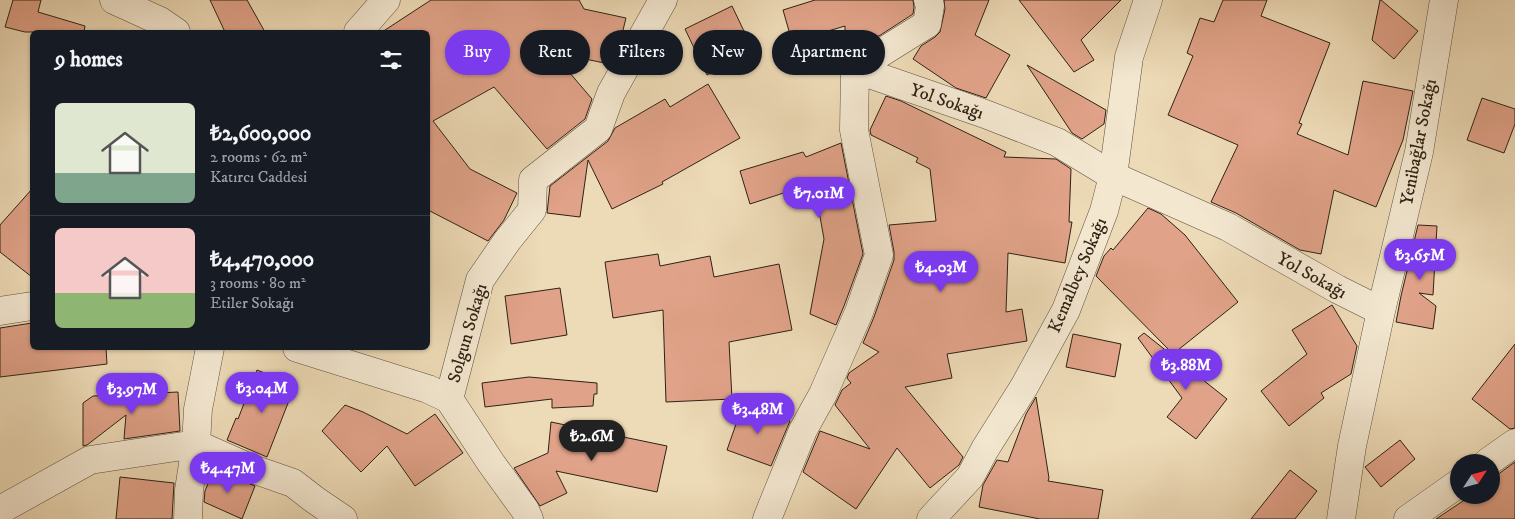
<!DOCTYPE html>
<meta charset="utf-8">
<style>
body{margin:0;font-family:"IM FELL DW Pica",serif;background:#20242c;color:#f1f3f6;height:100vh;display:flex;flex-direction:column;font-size:19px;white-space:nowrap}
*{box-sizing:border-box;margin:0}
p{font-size:16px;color:#9ea1a6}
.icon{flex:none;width:28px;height:28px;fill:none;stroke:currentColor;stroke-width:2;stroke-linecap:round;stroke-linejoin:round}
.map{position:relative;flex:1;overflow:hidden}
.side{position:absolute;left:30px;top:30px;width:400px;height:320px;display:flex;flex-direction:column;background:#171b24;border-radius:8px;box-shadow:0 1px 4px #0004}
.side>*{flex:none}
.hud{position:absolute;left:445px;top:30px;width:475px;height:45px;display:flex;gap:10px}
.needle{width:32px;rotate:54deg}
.tools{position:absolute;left:1450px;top:454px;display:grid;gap:10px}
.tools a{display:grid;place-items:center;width:50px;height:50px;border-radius:50%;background:#171b24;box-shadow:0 1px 4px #0004;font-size:25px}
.price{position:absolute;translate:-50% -42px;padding:0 11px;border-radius:18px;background:#7c3aed;color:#fff;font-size:16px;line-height:32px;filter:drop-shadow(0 1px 2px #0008)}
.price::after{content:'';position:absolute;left:50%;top:30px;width:15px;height:11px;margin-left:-8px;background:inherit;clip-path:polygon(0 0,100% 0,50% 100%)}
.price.current{background:#222;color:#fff}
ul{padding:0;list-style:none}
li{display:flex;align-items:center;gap:15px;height:125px;padding:0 25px}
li+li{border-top:1px solid #363941}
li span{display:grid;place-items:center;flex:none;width:140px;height:100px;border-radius:8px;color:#555}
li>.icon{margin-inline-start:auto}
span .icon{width:60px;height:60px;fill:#fffc;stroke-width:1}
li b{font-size:21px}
h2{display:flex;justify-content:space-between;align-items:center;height:60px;padding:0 25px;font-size:21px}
.chip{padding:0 18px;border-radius:22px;background:#171b24;box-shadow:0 1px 4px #0004;font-size:18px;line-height:45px}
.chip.current{background:#7c3aed;color:#fff}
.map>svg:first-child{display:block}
.building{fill:#e0a288;stroke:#2f2215}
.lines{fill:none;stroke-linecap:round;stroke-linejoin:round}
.minor-casing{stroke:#5e503d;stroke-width:29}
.minor{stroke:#f3e7d0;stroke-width:28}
.labels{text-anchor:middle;stroke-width:4;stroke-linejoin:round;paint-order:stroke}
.street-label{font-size:18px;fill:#2f2215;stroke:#f3e7d0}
</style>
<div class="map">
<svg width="1515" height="519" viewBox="0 0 1515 519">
<rect width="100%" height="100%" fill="#eddab6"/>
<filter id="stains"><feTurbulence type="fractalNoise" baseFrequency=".004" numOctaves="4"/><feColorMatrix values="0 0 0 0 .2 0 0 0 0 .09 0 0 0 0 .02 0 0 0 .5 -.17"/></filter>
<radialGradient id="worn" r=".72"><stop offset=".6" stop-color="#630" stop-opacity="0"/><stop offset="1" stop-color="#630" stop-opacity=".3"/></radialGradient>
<path class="building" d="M13 0H41L38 12 85 26 84 32H25L5 27Z
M210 0H247L265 32H225Z
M431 0H579L584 9 626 18 619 46 609 64 552 52 592 99 585 119 547 149 494 87 433 121 470 169 517 193 504 220 488 241 428 210V32H382Z
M815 0H913L914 7 913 14 879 36 845 37V26L808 37 791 38 783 10Z
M944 0H989L975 35 1010 55 986 98 956 88 913 59 921 46 935 37 940 32 945 9Z
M1019 0H1121L1081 40 1094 60 1074 72Z
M1223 0H1267L1261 16 1330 43 1299 123 1302 124 1297 134 1348 155 1363 81 1413 91 1403 140 1376 207 1334 190 1321 254 1300 250 1236 213 1211 202 1238 145 1168 115 1193 56 1187 53 1200 18 1214 22Z
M1380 0H1381L1418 31 1394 59 1372 40Z
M732 6 754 52 707 75 685 29Z
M1027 65 1106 110 1104 124 1082 139 1072 133Z
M708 84 740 138 662 182 663 184 612 209 588 160 580 217 547 213 550 186 608 141 615 128 665 99 670 107Z
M886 96 901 101 1006 152 1004 157 1056 159 1071 169 1069 222H1072L1065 263 1008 253 1006 312 1022 309 1027 341 947 354 952 378 905 387 963 457 959 465 930 488 897 448 856 509 803 472 820 431 870 449 835 405 842 390 851 383 847 378 849 373 879 352 863 343 874 317 894 260V252L889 225 936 221 930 169 916 162 918 158 871 135 870 130Z
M1482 98 1515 109V124L1504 153 1467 140Z
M841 143 863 254 844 306 836 325 810 314 824 239 814 183 750 204 740 171 803 152 806 157Z
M32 189V277L0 252V225Z
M1148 208 1161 214 1185 235 1238 302 1173 354 1096 276 1104 256 1111 248 1113 250Z
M1418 225 1437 226 1433 295 1419 293 1436 306 1433 329 1396 322 1401 296Z
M658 254 660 266 710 256 714 277 779 264 792 330 729 342 732 399 666 402 663 310 613 318 605 262Z
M560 288 567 335 511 344 505 296Z
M1332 305 1357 346 1351 374 1321 393 1324 398 1289 426 1261 391 1307 354 1292 330Z
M32 323V348H106L107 364 0 377V328Z
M1144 333 1227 399 1196 439 1167 417 1182 398 1138 338Z
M1073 334 1121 344 1115 377 1066 367Z
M1515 344V428L1510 429 1472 399Z
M257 370 295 385 267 457 227 440 236 418 238 419Z
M529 377 597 383V394H594L593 406 552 408V399L485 407 482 383Z
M178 392 180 431 124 439 126 415 87 445 83 446V403L93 396Z
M1036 397 1049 478 1048 481 1103 490 1098 519H1040L979 507 983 485 997 460 1008 462 1026 414Z
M743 404 790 421 771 466 727 450Z
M345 405 363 412 407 434 435 414 463 453 415 486 387 446 361 472 322 431Z
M551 422 667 446 657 492 556 471 567 493 540 506 514 468 548 453Z
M1400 440 1415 459 1381 487 1365 467Z
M1515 462V519H1436L1472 495H1491V477L1497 475Z
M214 469 255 486 242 519 204 502 205 491Z
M1290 470 1317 491 1295 519H1251Z
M120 477 174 483 172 519H116Z"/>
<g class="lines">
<defs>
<path id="minor" d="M114 0 160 21 176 32
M358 32 386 0
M855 69 927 24 930 6 928 0
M0 311 32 306
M297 348 428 389 449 399 491 463 525 510 529 519
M449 399 480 280 507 241 532 210 533 180 598 129 611 93 663 0
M1488 462 1515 443
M0 510 90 460 196 444 250 468 293 483 315 500 343 519
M188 519 189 490 196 444 198 409 210 348
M767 519 803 430 823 394 859 312 879 255 854 130 855 69 985 114 1057 142 1113 176 1228 227 1337 289 1381 311
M931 519 970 477 985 449 1024 387 1066 310 1104 211 1113 176 1129 57 1148 0
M1341 519 1352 446 1381 311 1419 152 1444 0
M1408 519 1459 483"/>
</defs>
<use href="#minor" class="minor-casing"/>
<use href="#minor" class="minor"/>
</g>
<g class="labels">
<g class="street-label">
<text transform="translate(947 101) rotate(19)" y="6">Yol Sokağı</text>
<text transform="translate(1418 142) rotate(-79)" y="6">Yenibağlar Sokağı</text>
<text transform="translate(1077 275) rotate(-67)" y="6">Kemalbey Sokağı</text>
<text transform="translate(1312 275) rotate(29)" y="6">Yol Sokağı</text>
<text transform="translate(467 333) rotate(-74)" y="6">Solgun Sokağı</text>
</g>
</g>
<rect width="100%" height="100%" filter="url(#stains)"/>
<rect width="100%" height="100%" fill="url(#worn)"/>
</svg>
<div class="tools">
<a><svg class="needle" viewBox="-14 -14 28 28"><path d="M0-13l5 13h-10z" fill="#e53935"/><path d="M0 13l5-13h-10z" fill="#9ea1a6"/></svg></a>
</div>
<b class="price" style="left:819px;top:219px">₺7.01M</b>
<b class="price" style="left:1420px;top:281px">₺3.65M</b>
<b class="price" style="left:941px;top:293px">₺4.03M</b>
<b class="price" style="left:1186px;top:391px">₺3.88M</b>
<b class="price" style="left:262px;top:414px">₺3.04M</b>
<b class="price" style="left:132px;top:415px">₺3.97M</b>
<b class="price" style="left:758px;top:435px">₺3.48M</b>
<b class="price current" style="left:592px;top:462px">₺2.6M</b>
<b class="price" style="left:228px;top:494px">₺4.47M</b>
<div class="hud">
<a class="chip current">Buy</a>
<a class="chip">Rent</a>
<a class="chip">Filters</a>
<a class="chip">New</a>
<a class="chip">Apartment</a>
</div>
<section class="side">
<h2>9 homes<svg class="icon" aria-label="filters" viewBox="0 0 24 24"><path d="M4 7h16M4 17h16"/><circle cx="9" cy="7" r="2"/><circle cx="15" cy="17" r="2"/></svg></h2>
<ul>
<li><span style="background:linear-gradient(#dfe7d0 70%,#7fa58c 0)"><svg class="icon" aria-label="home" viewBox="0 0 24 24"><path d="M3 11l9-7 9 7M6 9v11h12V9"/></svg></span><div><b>₺2,600,000</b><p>2 rooms · 62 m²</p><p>Katırcı Caddesi</p></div></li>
<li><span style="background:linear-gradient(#f6c9c9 65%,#8fb573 0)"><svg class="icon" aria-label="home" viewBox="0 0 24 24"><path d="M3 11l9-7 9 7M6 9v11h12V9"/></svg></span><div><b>₺4,470,000</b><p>3 rooms · 80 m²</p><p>Etiler Sokağı</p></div></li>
</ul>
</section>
</div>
